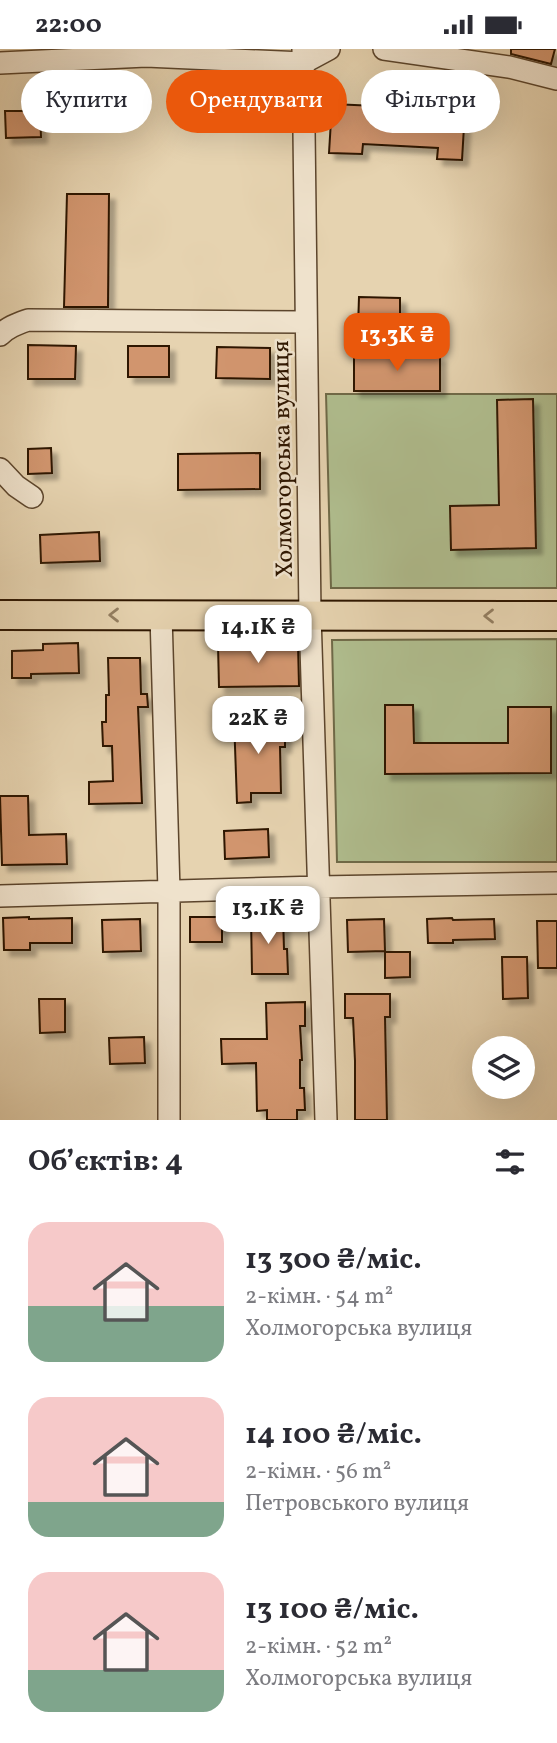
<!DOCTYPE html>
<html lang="uk">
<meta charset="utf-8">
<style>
body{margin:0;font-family:Vollkorn,serif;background:#f2f2f3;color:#2b2b33;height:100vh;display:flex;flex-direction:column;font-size:26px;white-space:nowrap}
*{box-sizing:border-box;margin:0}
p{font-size:23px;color:#7c7c81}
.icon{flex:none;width:38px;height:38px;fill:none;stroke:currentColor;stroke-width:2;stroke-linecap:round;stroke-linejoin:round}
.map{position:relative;height:1071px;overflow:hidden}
.sheet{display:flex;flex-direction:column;background:#fff;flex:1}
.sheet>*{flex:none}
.guide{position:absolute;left:21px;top:21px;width:516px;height:63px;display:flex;gap:14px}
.fabs{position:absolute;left:472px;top:987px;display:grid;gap:14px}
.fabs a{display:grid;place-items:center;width:63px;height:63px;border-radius:50%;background:#fff;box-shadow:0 7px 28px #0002;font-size:35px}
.price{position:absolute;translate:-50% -60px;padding:0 16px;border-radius:14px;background:#fff;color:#222;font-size:23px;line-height:46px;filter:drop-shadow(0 2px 4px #0008)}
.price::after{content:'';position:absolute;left:50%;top:42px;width:21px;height:16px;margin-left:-10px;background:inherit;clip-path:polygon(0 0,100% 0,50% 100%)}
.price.selected{background:#ea580c;color:#fff}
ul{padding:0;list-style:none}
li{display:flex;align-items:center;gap:21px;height:175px;padding:0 28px}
li span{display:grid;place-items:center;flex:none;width:196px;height:140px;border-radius:21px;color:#555}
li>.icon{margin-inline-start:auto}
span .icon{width:84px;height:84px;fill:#fffc;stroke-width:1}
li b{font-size:30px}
h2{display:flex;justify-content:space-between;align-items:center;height:84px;padding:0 28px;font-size:30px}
.chip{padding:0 24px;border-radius:32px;background:#fff;box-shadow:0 7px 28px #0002;font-size:24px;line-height:63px}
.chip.selected{background:#ea580c;color:#fff}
.status{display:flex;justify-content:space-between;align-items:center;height:49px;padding:0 35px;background:#fff;direction:ltr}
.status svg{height:19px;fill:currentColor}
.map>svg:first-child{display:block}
.green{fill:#b0be8f;stroke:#6f6a48;stroke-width:2}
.building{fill:#d1956e;stroke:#2e1600;stroke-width:2;filter:url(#shadow)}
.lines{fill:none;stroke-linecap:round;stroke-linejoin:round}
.minor-casing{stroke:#5c452c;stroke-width:24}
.major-casing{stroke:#2e1600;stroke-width:32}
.minor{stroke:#efe2cc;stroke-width:21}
.major{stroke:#e6d3b0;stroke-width:28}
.oneway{stroke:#937e61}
.labels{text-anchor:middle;stroke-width:5;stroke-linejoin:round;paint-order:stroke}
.street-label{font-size:24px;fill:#2e1600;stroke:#efe2cc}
</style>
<div class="status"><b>22:00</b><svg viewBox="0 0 49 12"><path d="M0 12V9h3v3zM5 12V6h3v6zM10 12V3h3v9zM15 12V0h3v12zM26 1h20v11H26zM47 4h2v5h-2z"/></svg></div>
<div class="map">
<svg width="557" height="1071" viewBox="0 0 557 1071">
<defs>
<filter id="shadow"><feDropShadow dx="6" dy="6" stdDeviation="2" flood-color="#0004"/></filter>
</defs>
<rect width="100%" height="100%" fill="#e6d3b0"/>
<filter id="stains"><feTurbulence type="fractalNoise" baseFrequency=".00286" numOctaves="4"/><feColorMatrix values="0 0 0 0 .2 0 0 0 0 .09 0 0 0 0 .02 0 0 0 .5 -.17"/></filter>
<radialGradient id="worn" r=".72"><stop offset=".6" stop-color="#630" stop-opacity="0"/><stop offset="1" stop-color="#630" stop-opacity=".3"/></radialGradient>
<path class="green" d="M326 345H557V539H331Z
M557 590V813H337L332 591Z"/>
<path class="building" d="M511 0H555L551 15 511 5Z
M332 55 465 61 462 111 437 110 438 99 363 95 362 105 329 104Z
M5 62H40L41 88 6 89Z
M67 145H109L108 258H64Z
M359 248 400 249V280L358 279Z
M28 296 76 297 75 330H28Z
M128 297H169V328H128Z
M217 298 270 299V330L216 329Z
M354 306 440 307V342H354Z
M533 350 536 499 451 501 450 457 499 456 497 351Z
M51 399 52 424 28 425V400Z
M260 404V440L178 441V405Z
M99 483 100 512 41 514 40 486Z
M78 594 79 624 31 625V629H12V602L43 601V595Z
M298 595 299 637 219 638 218 596Z
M108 609H140L141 645H147L148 658H138L142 754 89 755V733L113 732 112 697H103L102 673H106V646H109Z
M385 656H413L414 694H508V658H551V724L385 725Z
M285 668V698H280L281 744H251V753L237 754 234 669Z
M0 747H28L29 786 66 785 67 815 2 816Z
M268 780 269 808 225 810 224 782Z
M283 867 284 900H287L288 925H252L251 868Z
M29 868V870L72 869V894H30V901H4L3 869Z
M190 868H222V893H190Z
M452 869 453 871 494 870 495 890 453 891V894H428L427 870Z
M140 870 141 902 103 903 102 871Z
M384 870 385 902 348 903 347 871Z
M537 872H557V919H538Z
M385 903H410V928L385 929Z
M502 908H527L528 949 503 950Z
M345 945H390V968H385L387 1071H355V1012L353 969H345Z
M39 950H65V983L40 984Z
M305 953V977H300L302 1011H300V1039H304L305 1061H297V1071H267V1061L257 1062 256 1014 222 1015 221 990H267L266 954Z
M144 988 145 1014 110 1015 109 989Z"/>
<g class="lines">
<defs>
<path id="minor" d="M303 0 310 566 326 1071
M384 0 509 18 557 30
M0 14 146 7 303 14 329 0
M0 286C8 278 17 275 28 271L306 273
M0 420 16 437 32 448
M161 566 169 842V1071
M0 847 319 838 557 834"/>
<path id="major" d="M0 566 557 567"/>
</defs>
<use href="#minor" class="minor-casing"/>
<use href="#major" class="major-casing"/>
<use href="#minor" class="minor"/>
<use href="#major" class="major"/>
</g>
<defs><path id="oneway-chevron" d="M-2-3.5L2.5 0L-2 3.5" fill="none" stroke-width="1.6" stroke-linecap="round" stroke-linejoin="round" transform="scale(1.75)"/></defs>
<g class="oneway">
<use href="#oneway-chevron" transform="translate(114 566) rotate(-180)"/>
<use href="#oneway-chevron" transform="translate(489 567) rotate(-180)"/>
</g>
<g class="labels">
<g class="street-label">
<text transform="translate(282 410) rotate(-91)" y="8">Холмогорська вулиця</text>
</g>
</g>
<rect width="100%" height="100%" filter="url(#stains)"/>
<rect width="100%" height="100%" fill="url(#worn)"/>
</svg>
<div class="fabs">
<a><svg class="icon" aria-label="layers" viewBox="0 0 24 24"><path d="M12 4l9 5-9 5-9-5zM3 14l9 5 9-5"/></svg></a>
</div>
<b class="price selected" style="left:397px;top:324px">13.3K ₴</b>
<b class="price" style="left:258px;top:616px">14.1K ₴</b>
<b class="price" style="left:258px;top:707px">22K ₴</b>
<b class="price" style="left:268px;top:897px">13.1K ₴</b>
<div class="guide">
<a class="chip">Купити</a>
<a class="chip selected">Орендувати</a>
<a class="chip">Фільтри</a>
</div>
</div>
<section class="sheet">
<h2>Об’єктів: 4<svg class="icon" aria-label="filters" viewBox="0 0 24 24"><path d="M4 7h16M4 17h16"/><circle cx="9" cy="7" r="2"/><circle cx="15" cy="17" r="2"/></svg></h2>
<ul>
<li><span style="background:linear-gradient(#f6c9c9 60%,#7fa58c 0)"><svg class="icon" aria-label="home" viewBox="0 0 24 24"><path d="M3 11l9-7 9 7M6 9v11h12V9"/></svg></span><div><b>13 300 ₴/міс.</b><p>2-кімн. · 54 m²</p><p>Холмогорська вулиця</p></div></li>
<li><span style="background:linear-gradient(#f6c9c9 75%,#7fa58c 0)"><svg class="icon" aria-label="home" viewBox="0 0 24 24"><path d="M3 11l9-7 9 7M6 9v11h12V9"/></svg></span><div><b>14 100 ₴/міс.</b><p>2-кімн. · 56 m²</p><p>Петровського вулиця</p></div></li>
<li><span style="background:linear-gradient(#f6c9c9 70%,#7fa58c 0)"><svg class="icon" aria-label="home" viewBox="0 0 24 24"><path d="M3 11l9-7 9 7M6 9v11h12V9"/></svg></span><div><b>13 100 ₴/міс.</b><p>2-кімн. · 52 m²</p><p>Холмогорська вулиця</p></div></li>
</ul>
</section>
